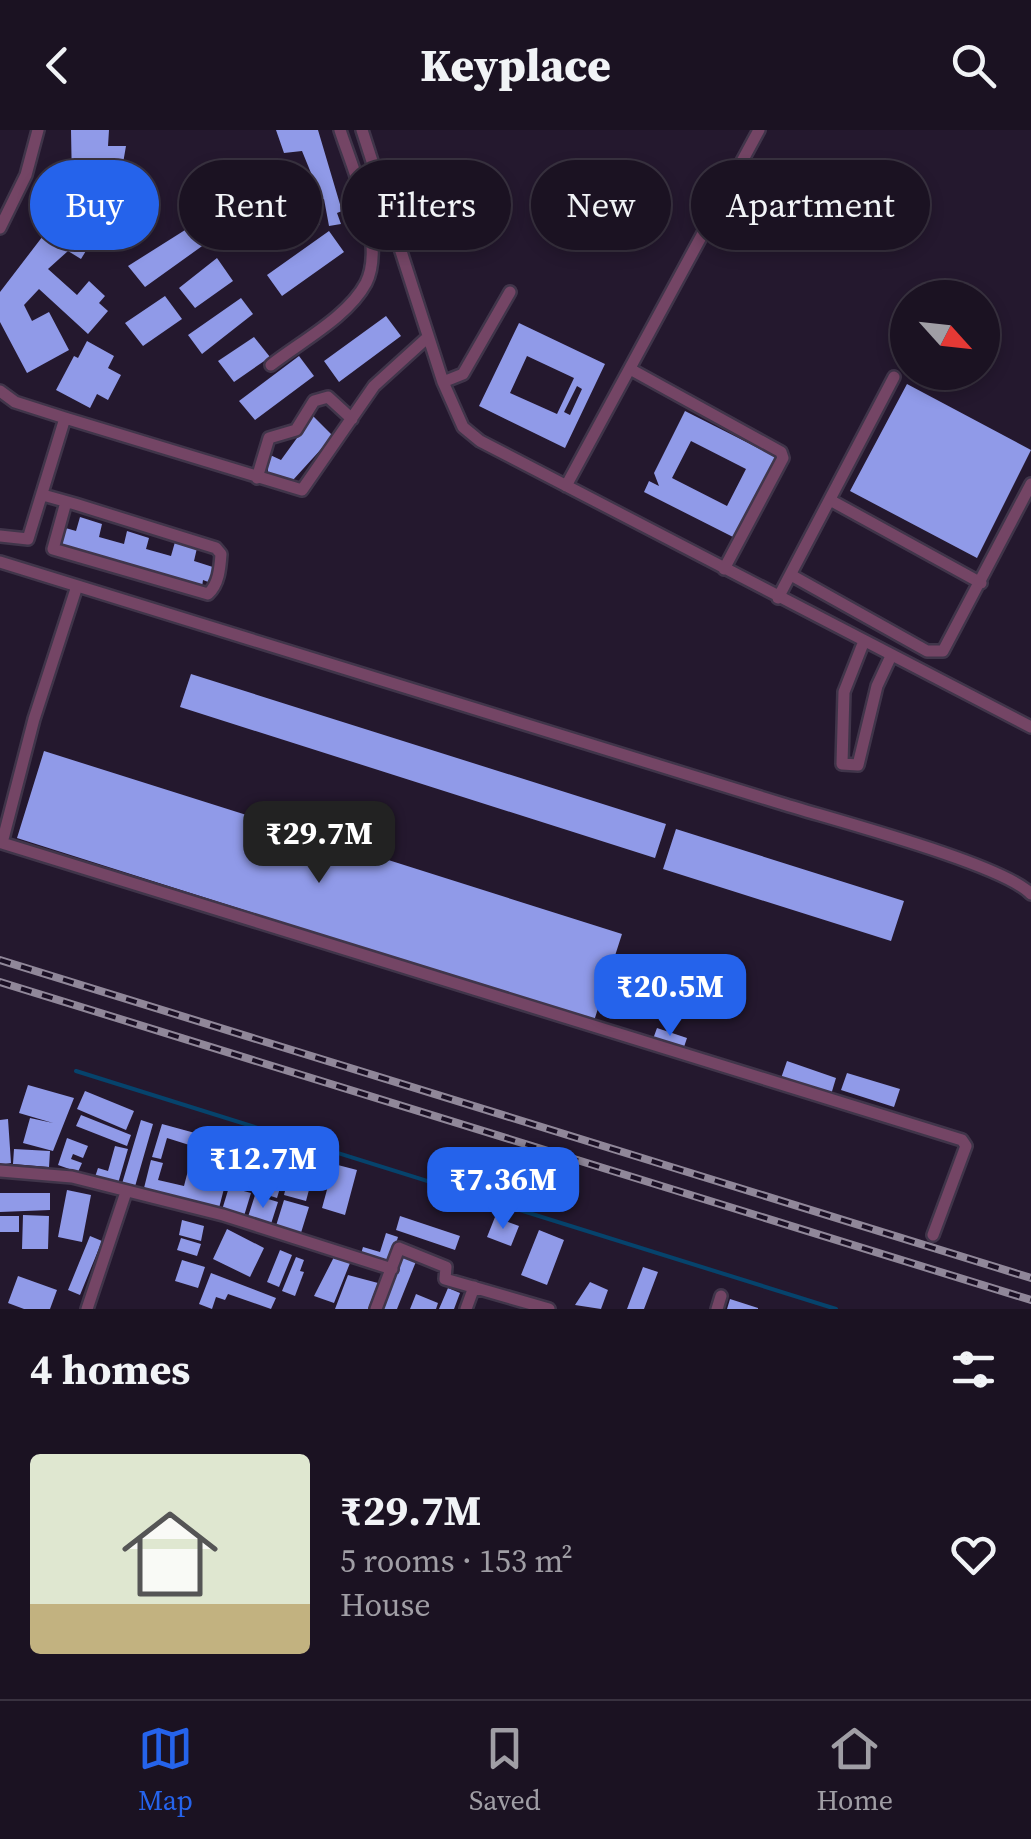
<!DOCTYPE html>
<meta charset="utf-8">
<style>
body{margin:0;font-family:"Source Serif 4",serif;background:#241b2a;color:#f1f3f6;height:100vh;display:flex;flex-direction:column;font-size:38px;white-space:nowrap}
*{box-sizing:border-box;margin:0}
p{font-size:32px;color:#a09ea5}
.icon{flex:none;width:55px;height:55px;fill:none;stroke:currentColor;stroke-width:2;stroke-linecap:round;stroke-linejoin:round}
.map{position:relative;height:1179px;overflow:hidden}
.sheet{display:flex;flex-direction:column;background:#1b1222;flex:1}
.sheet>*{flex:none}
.hud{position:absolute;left:30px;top:30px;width:972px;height:90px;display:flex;gap:20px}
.needle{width:65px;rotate:117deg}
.controls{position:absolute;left:890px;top:150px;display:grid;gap:20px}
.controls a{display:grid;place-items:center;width:110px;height:110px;border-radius:50%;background:#1b1222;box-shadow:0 5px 15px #0003,0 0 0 2px #393240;font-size:50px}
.price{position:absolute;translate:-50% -85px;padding:0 22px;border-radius:20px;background:#2563eb;color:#fff;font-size:32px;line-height:65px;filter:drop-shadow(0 2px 5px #0008)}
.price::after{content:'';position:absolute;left:50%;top:60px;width:30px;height:22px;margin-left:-15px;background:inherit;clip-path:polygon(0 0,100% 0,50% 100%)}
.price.on{background:#222;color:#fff}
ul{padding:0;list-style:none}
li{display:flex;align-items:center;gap:30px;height:250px;padding:0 30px}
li+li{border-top:2px solid #393240}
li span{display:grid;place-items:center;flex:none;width:280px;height:200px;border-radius:10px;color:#555}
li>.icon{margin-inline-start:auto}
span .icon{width:120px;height:120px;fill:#fffc;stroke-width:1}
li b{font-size:42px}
h2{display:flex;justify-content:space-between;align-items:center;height:120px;padding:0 30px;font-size:42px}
.chip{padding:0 35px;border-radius:45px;background:#1b1222;box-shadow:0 5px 15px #0003,0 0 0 2px #393240;font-size:35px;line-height:90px}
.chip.on{background:#2563eb;color:#fff}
header{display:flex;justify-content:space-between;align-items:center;height:130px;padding:0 30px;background:#1b1222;font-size:45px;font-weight:800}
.tabs{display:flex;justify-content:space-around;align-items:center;height:140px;border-top:2px solid #393240;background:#1b1222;font-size:28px;color:#a09ea5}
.tabs a{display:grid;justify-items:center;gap:5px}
.tabs .on{color:#2563eb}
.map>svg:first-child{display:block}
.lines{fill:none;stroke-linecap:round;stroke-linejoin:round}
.stream{stroke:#06436c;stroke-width:4}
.building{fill:#909ae8;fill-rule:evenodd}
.minor-casing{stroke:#40354a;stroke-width:16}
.minor{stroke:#744565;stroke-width:11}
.rail-casing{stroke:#908799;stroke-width:8}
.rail{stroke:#1a0f24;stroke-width:4;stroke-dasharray:11;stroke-linecap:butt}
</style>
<header><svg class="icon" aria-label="back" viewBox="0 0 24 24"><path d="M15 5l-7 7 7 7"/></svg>Keyplace<svg class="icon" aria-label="search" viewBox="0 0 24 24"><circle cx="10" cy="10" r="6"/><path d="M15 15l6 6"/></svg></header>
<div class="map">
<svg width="1031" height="1179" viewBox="0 0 1031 1179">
<rect width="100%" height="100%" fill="#24182e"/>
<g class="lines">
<path class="stream" d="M76 941 836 1179"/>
</g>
<path class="building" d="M71 0H109L108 16H126L122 39 109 38 102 64 115 68 107 87 95 85 81 106 92 111 81 129 68 121 48 139 77 165 89 151 105 166 99 173 108 181 88 204 39 159 24 175 32 191 49 182 69 220 27 243 0 192V162L59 85 72 54Z
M276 0H318L342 81 337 83 341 94 329 96 324 69 315 73 303 64 298 50 311 43 302 21 284 23Z
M279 36 293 55 232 100 219 81Z
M304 68 320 94 279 119 263 98Z
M193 95 205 114 145 157 128 136Z
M329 101 344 122 282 166 267 145Z
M217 128 233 151 195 178 179 158Z
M165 166 182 189 143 216 125 193Z
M241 168 253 184 202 224 188 205Z
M386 186 401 206 339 252 324 231Z
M519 193 605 234 565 318 479 276ZM527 226 574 248 557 284 510 263ZM577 256 582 259 570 285 564 282Z
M254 207 270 227 234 252 218 231Z
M87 211 114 226 108 238 121 245 108 270 97 264 90 278 56 260 74 226 78 228Z
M299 226 314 246 255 290 239 271Z
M907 254 1031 320 977 428 850 361Z
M685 281 778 328 737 409 644 362 649 351 659 356 654 343ZM691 311 746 339 727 376 672 348Z
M313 286 333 306 293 350 268 344V324L281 330Z
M80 387 102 394 99 407 124 414 127 401 149 408 146 419 171 426 175 412 197 418 194 431 216 438 211 453 203 450 202 457 56 416 62 397 76 401Z
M191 544 666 694 655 728 180 577Z
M44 621 622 804 594 891 17 708Z
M676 699 904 771 891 811 663 739Z
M657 898 687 908 683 920 653 909Z
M787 931 836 948 830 968 780 951Z
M847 943 900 959 894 977 841 960Z
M28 955 74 968 53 1021 23 1013 30 988 53 993 19 983Z
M85 961 134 981 126 1000 77 979Z
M81 985 131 1005 127 1016 76 996Z
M8 989 11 1033 0 1035V990Z
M141 990 153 994 134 1060 121 1057Z
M162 994 206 1006 202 1019 167 1008 161 1029 152 1027Z
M241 1003 266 1010 254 1051 228 1043 218 1082 143 1062 151 1030 163 1033 158 1050 184 1056 191 1029 230 1039Z
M272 1005 294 1011 277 1068 255 1061Z
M67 1008 88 1016 83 1028 73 1024 71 1029 82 1033 78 1042 58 1035Z
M297 1013 320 1019 306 1071 284 1065Z
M115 1016 128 1019 117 1057 94 1050 98 1038 108 1041Z
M14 1019 50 1021 49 1037 13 1034Z
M334 1034 357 1040 345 1085 322 1078Z
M229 1057 251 1063 244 1086 222 1080Z
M67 1060 91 1065 82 1112 58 1107Z
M0 1063H50V1080L0 1082Z
M255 1065 278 1072 270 1097 247 1090Z
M284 1070 309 1077 300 1106 275 1099Z
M23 1085 49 1086 48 1119H22Z
M0 1086H19V1102H0Z
M400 1086 460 1106 455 1120 396 1100Z
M495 1087 519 1096 511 1116 487 1107Z
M182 1090 204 1096 201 1111 179 1105Z
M227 1099 264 1118 250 1147 213 1129Z
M539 1100 564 1110 547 1155 521 1145Z
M386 1103 398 1107 389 1136 360 1127 363 1117 380 1122Z
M90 1106 102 1111 80 1165 68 1160Z
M181 1108 201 1114 197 1126 177 1120Z
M280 1120 292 1125 279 1157 267 1152Z
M402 1123 417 1129 397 1179H381Z
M296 1127 304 1130 300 1141 304 1142 295 1166 282 1161Z
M334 1127 350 1133 334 1173 314 1166Z
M182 1130 205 1137 198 1158 175 1151Z
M643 1137 658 1142 644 1179H627Z
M211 1143 276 1168 271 1179 228 1164 225 1170 216 1167 212 1179 199 1174Z
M348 1145 378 1153 368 1179H335Z
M18 1146 57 1160 50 1179H24L8 1173Z
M590 1152 608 1160 601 1179 575 1175Z
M448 1158 460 1163 454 1179H439Z
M416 1164 438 1173 436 1179H410Z
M730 1169 758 1178V1179H727Z"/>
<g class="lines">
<defs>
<path id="minor" d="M362 0 443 252 463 297 480 311 1031 597
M370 89 399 108
M0 98 26 45 38 0
M271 235C300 212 348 187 366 153 386 113 353 40 340 0
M630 239 781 322 783 328 724 439
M443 252 463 244 510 162
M0 261 15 272 65 288 302 360 374 256 428 207
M257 348 269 308 296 300 314 271 328 267 352 289
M566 356 759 0
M43 365 75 374 216 418 221 424C220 438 219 454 208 464L53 419 66 372
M830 370 981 453
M0 406 28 409 65 288
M0 432C261 513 522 593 783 674 831 689 1003 734 1031 764
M791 445 927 521H943L1031 354
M77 456 34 589 2 713 962 1010 966 1016 933 1105
M778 468 894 247
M864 511 844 562 842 634 858 635 877 556 891 526
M0 1041 72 1047 223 1085 392 1139
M87 1179 126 1062
M376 1179 399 1118 446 1137 445 1149 549 1179
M466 1179 474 1157
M717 1179 721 1166"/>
</defs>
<use href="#minor" class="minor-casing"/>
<use href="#minor" class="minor"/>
<defs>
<path id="rail" d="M0 830 1031 1148
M0 852 1031 1170"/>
</defs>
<use href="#rail" class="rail-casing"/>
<use href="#rail" class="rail"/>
</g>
</svg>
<div class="controls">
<a><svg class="needle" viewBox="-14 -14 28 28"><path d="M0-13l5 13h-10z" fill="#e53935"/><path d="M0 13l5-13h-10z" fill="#a09ea5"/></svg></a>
</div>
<b class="price on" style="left:319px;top:756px">₹29.7M</b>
<b class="price" style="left:670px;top:909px">₹20.5M</b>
<b class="price" style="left:263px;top:1081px">₹12.7M</b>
<b class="price" style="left:503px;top:1102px">₹7.36M</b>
<div class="hud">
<a class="chip on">Buy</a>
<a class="chip">Rent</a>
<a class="chip">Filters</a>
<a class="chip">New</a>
<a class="chip">Apartment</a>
</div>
</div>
<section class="sheet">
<h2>4 homes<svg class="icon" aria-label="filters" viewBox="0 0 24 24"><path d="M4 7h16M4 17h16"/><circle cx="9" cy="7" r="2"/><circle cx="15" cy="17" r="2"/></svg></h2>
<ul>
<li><span style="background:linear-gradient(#dfe7d0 75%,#c2b280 0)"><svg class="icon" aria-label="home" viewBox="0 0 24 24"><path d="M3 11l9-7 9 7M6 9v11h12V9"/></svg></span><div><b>₹29.7M</b><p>5 rooms · 153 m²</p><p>House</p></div><svg class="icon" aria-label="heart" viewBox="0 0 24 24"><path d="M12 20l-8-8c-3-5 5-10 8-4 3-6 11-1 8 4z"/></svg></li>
</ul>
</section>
<nav class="tabs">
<a class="on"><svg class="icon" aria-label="map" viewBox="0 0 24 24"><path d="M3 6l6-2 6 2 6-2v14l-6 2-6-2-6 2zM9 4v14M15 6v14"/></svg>Map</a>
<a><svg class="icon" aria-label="saved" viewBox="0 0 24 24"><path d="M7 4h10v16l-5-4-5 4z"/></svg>Saved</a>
<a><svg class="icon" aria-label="home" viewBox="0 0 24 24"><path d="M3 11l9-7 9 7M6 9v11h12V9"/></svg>Home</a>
</nav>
